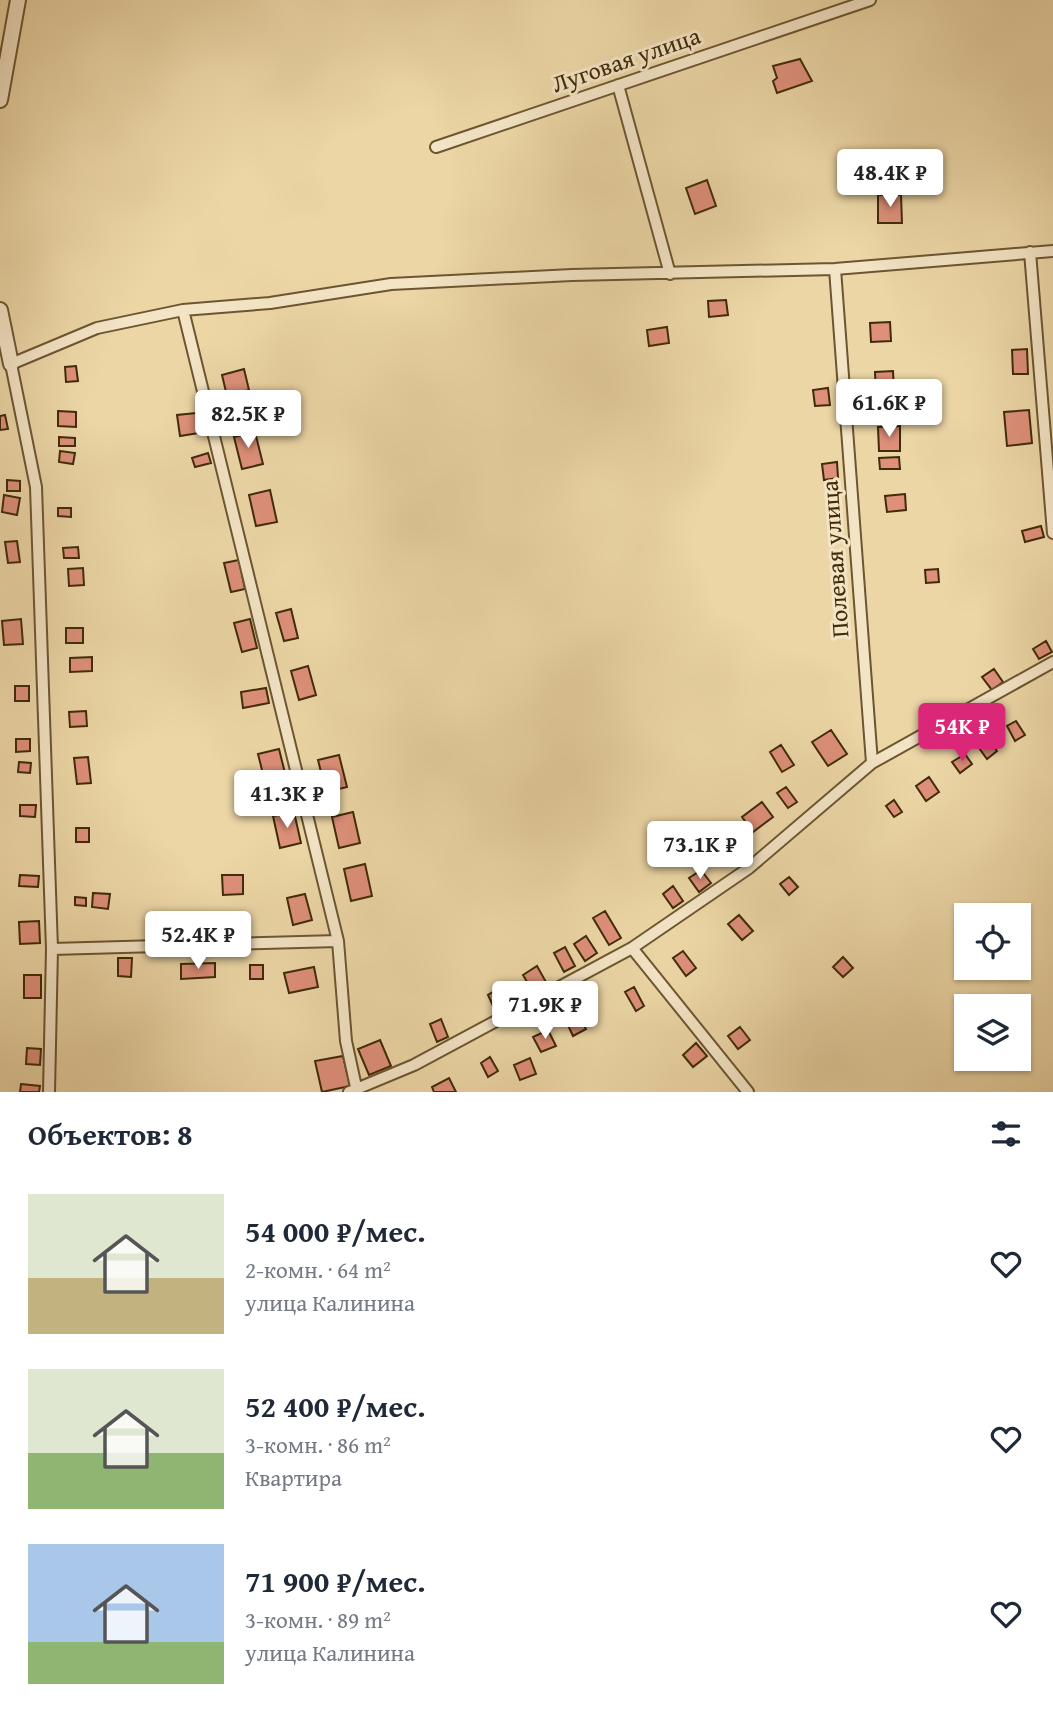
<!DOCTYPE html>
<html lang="ru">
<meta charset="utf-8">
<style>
body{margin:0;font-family:"Gentium Book Plus",serif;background:#f6f6f7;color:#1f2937;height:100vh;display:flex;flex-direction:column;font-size:26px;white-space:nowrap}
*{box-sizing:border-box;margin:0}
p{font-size:23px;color:#747a83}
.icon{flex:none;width:38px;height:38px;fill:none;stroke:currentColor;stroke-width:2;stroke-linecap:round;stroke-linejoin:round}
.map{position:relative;height:1092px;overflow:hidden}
.side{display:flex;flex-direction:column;background:#fff;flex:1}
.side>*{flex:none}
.controls{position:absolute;left:954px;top:903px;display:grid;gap:14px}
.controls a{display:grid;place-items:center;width:77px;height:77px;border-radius:0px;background:#fff;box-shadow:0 2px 5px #0004;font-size:35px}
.price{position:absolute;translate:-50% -60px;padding:0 16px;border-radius:7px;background:#fff;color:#222;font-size:23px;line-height:46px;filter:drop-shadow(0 2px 4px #0008)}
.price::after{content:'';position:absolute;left:50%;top:42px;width:21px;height:16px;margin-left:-10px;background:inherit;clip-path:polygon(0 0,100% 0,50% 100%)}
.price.on{background:#db2777;color:#fff}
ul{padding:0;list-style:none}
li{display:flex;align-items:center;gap:21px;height:175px;padding:0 28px}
li span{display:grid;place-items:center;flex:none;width:196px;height:140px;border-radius:0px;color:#555}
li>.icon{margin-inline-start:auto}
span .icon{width:84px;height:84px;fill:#fffc;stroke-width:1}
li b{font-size:30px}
h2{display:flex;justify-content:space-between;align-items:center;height:84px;padding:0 28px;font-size:30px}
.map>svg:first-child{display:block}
.building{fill:#de907a;stroke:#412b0a;stroke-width:2}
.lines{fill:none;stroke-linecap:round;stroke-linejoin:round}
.minor-casing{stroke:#6c5631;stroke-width:14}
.tertiary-casing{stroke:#6c5631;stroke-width:18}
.minor{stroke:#f3e4c5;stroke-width:10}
.tertiary{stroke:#f3e4c5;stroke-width:14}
.labels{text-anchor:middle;stroke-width:6;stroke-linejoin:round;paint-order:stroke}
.street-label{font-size:24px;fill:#412b0a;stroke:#f3e4c5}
</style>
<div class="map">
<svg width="1053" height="1092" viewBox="0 0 1053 1092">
<rect width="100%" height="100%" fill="#ecd6a6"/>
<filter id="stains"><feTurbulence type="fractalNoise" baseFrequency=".00286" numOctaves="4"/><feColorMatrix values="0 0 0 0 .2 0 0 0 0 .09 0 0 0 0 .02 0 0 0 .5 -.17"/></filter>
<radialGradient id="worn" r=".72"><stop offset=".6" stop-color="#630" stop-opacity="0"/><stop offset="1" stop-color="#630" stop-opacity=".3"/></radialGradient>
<path class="building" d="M800 59 812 81 777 93 773 81 777 78 773 66Z
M707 180 716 206 695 214 686 188Z
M878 195H901L902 223H878Z
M726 300 728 315 709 317 708 301Z
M890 322 891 341 871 342 870 323Z
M667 327 669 343 649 346 647 330Z
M1027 349 1028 374H1013L1012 350Z
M76 366 78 381 66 382 65 367Z
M244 369 249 390 227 396 222 375Z
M893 371 894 391 876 393 875 372Z
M828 388 830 405 815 406 813 390Z
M1029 410 1032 443 1007 446 1004 412Z
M58 411 76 412V427L58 426Z
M196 413 199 433 180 436 177 415Z
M5 415 8 429 0 430V416Z
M900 426V451H879L878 427Z
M255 432 263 464 242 469 234 437Z
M59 437 75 438V446H59Z
M60 451 75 453 73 464 59 462Z
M208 453 211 463 195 467 192 458Z
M899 457 900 469H880L879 458Z
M837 462 838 478 824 480 822 464Z
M7 480 20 481V491H7Z
M270 490 277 522 256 526 249 495Z
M905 494 906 510 887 512 885 496Z
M4 495 20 498 17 515 2 512Z
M58 508H71V517L58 516Z
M1041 526 1044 537 1025 542 1022 531Z
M17 541 20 562 8 563 5 542Z
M78 547 79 558H64L63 548Z
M239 560 245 589 231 592 224 563Z
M83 568 84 585 69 586 68 569Z
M938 569 939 582 926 583 925 570Z
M291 609 298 638 284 641 276 613Z
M21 619 23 644 4 645 2 621Z
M250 619 257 648 242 652 234 623Z
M66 628H83V643H66Z
M1046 641 1052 652 1039 659 1033 649Z
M92 657V671L70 672V658Z
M308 666 316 695 299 700 291 671Z
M994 669 1003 682 992 690 982 677Z
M15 686H29V701H15Z
M266 688 269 703 243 708 241 692Z
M86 711 87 726 70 727 69 712Z
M1016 721 1025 735 1015 741 1007 726Z
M831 730 847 754 828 766 812 742Z
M16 739H30V751L16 752Z
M989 740 997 751 987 759 979 748Z
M781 745 794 765 782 772 770 752Z
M279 749 287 781 266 786 258 754Z
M965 754 972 764 960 773 952 762Z
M339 755 347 787 326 792 318 760Z
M88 757 91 783 77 784 74 758Z
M19 762 31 763 30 773 18 772Z
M929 777 939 792 926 801 916 786Z
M786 787 797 802 788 808 777 793Z
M894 800 902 812 894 817 886 806Z
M762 802 773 817 753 832 742 817Z
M20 805H36L35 817 20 816Z
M294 812 301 843 280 848 273 816Z
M353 812 360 843 339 848 332 817Z
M76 828H89V842H76Z
M728 838 738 851 725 861 715 848Z
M365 864 372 896 351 901 344 869Z
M701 870 711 883 699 892 689 878Z
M20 875 39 876 38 887 19 886Z
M222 875H243V894L223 895Z
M789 877 798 887 789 895 780 884Z
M673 886 683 901 673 908 663 894Z
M93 893 110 894 108 909 92 907Z
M305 894 312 920 293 925 287 898Z
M75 897 86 898V906L75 905Z
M605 911 621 938 609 945 593 918Z
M739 915 753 931 742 940 728 924Z
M184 916H203V934H184Z
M39 921 40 943 20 944 19 922Z
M586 936 597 953 585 961 574 944Z
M565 947 575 966 564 972 554 953Z
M683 951 696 968 686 976 673 958Z
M843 957 853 968 843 977 833 967Z
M118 958H132L131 977 118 976Z
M215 963V977L181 979V964Z
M250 965H263V979H250Z
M537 966 546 982 532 990 523 975Z
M314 967 318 987 289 993 284 973Z
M24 975H41V998H24Z
M634 987 644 1006 636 1011 625 992Z
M500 988 507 1001 494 1008 488 995Z
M579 1014 586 1029 573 1036 566 1021Z
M441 1019 448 1037 437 1042 430 1024Z
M740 1027 750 1040 738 1049 728 1036Z
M548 1030 556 1046 541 1052 533 1037Z
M380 1040 391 1066 369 1075 358 1049Z
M696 1043 707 1056 693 1067 683 1055Z
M27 1048 41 1049 40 1065 26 1064Z
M343 1056 350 1086 322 1092 315 1061Z
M490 1057 498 1071 488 1077 481 1063Z
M530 1058 536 1074 520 1080 514 1065Z
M449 1078 456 1092H434L432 1087Z
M21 1084 40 1086 39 1092H20Z"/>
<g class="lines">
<defs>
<path id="minor" d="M618 85 670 274
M436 147 870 0
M1030 252 1053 533
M835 269 872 763
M183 310 338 941 346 1041 356 1087
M632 948 748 1092
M52 949 338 941
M49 1092 52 949 36 487 11 364 97 328 183 310 270 303 391 284 572 275 835 269 1053 251
M349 1092 414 1065 632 948 749 868 872 763 1053 662"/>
<path id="tertiary" d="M0 100 18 0
M0 310 11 364"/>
</defs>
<use href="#minor" class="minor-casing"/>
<use href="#tertiary" class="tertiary-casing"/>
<use href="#minor" class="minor"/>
<use href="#tertiary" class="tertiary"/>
</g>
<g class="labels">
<g class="street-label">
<text transform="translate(626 60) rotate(-19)" y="8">Луговая улица</text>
<text transform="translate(835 559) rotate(-94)" y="8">Полевая улица</text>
</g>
</g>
<rect width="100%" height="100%" filter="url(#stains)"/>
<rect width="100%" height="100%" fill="url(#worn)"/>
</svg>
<div class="controls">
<a><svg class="icon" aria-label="locate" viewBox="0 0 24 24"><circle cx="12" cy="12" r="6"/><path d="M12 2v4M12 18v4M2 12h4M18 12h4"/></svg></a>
<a><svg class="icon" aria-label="layers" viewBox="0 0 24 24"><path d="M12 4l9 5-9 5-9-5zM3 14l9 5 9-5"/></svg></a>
</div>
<b class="price" style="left:890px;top:209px">48.4K ₽</b>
<b class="price" style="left:889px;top:439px">61.6K ₽</b>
<b class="price" style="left:248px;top:450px">82.5K ₽</b>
<b class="price on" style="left:962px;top:763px">54K ₽</b>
<b class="price" style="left:287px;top:830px">41.3K ₽</b>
<b class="price" style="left:700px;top:881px">73.1K ₽</b>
<b class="price" style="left:198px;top:971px">52.4K ₽</b>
<b class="price" style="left:545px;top:1041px">71.9K ₽</b>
</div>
<section class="side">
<h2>Объектов: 8<svg class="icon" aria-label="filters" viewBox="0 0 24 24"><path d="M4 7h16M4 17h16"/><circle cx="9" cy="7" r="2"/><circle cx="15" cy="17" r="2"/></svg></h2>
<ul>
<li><span style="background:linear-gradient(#dfe7d0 60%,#c2b280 0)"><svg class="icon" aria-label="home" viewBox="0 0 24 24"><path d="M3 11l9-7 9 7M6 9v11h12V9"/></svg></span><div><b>54 000 ₽/мес.</b><p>2-комн. · 64 m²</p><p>улица Калинина</p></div><svg class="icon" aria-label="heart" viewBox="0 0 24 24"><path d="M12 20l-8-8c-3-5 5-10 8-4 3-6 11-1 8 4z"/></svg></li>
<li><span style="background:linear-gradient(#dfe7d0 60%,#8fb573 0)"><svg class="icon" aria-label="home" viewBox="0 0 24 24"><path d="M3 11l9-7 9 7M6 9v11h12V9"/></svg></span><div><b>52 400 ₽/мес.</b><p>3-комн. · 86 m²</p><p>Квартира</p></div><svg class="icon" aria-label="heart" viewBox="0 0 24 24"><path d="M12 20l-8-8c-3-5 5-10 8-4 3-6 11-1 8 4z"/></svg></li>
<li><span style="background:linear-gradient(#a9c7e8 70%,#8fb573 0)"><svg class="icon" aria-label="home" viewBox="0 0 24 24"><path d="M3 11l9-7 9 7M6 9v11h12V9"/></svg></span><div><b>71 900 ₽/мес.</b><p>3-комн. · 89 m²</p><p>улица Калинина</p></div><svg class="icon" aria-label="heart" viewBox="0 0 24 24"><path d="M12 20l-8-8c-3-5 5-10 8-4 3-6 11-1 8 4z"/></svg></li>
</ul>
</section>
